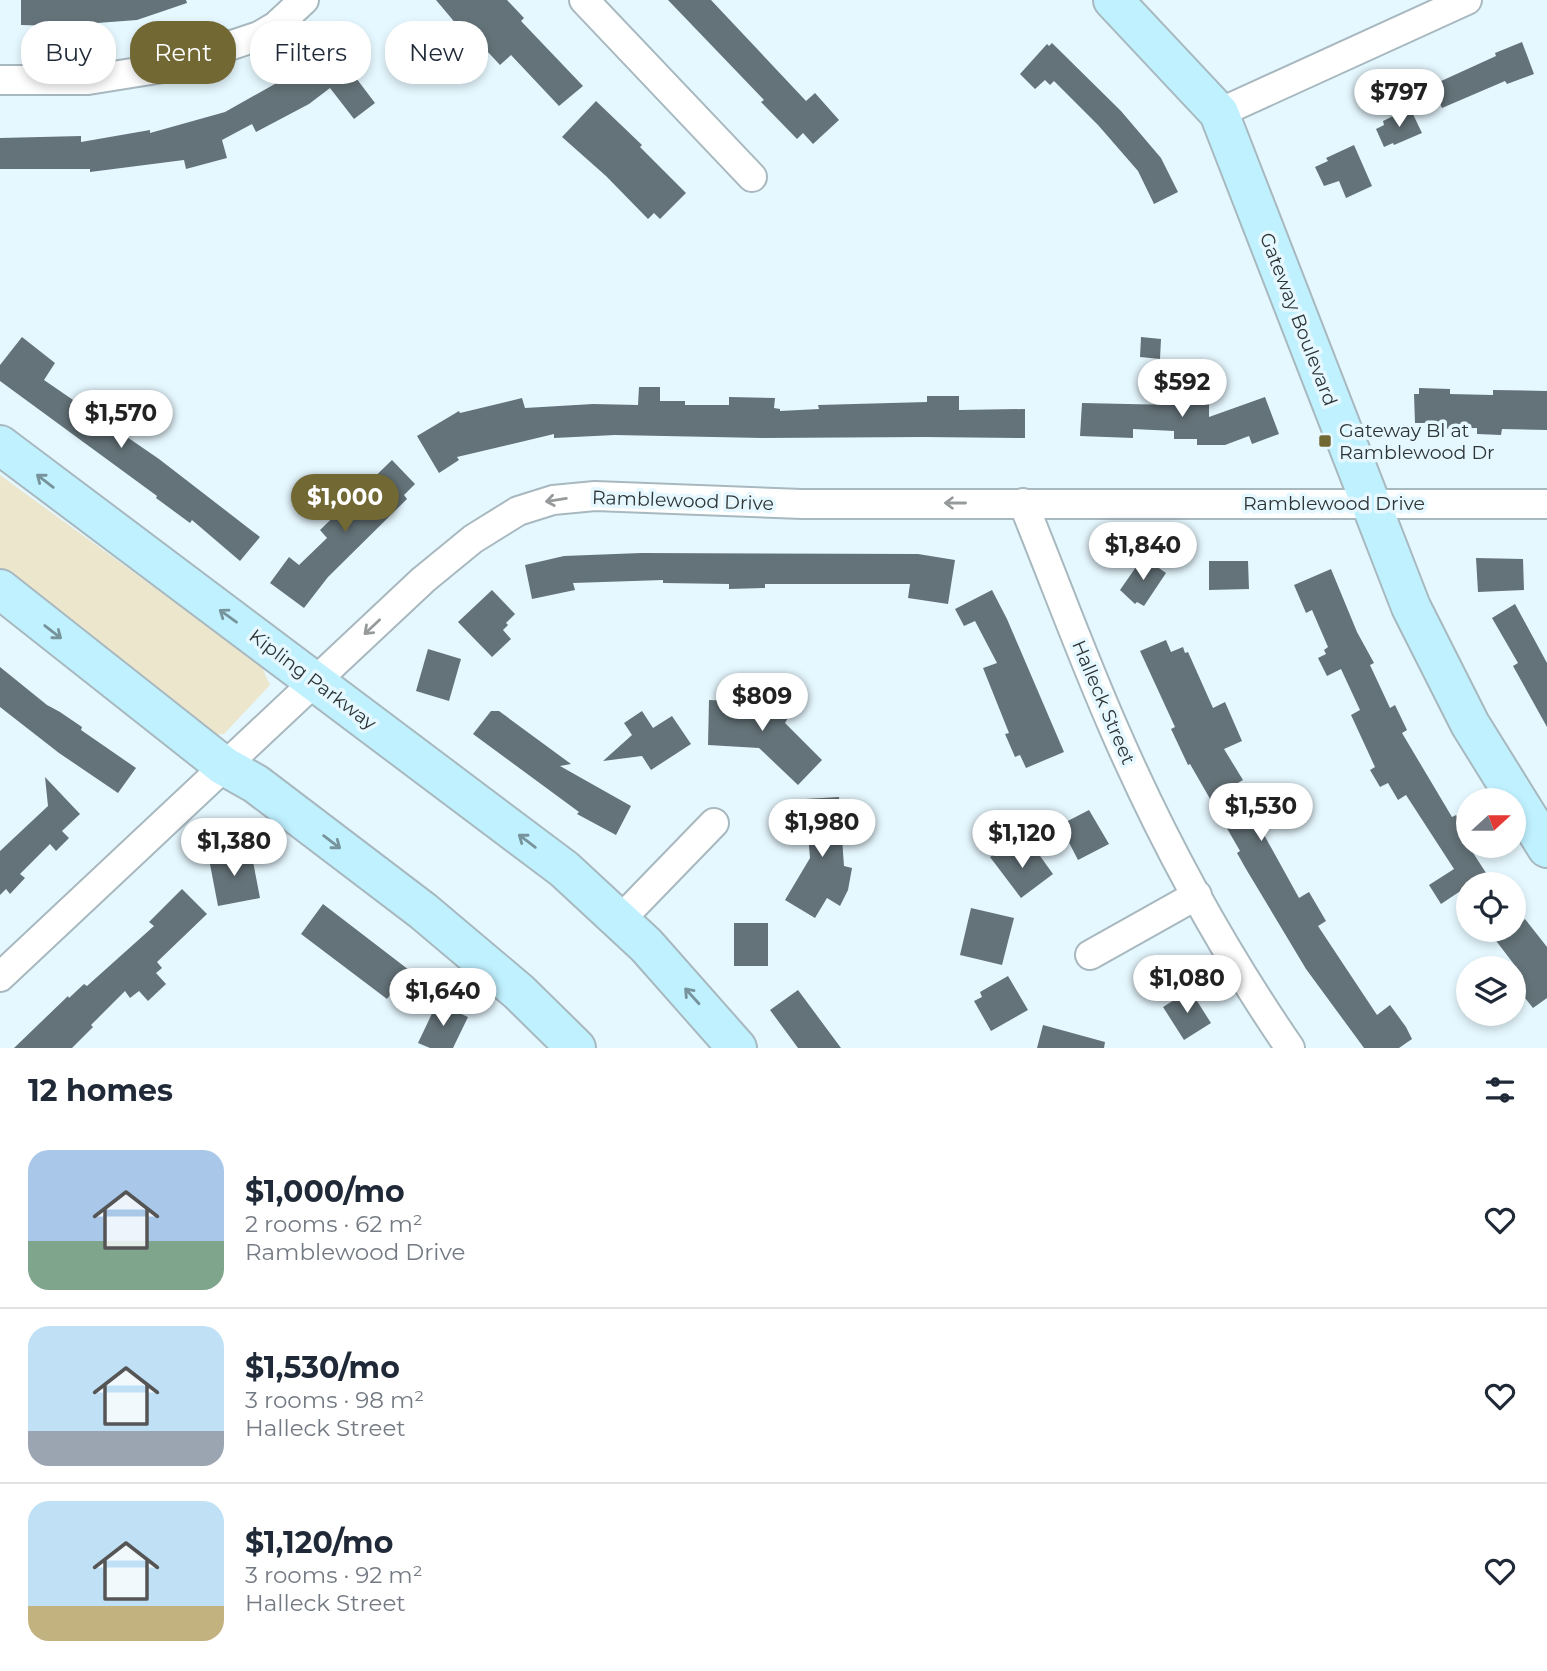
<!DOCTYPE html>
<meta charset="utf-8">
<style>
body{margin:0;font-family:Montserrat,sans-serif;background:#f2f2f3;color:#1f2937;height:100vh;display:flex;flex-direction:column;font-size:26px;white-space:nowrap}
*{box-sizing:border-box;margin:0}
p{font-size:23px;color:#747a83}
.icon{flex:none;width:38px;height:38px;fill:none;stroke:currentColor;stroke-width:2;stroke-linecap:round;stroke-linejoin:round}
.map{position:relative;height:1048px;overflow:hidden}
.sheet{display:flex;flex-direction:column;background:#fff;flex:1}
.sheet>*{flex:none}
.top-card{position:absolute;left:21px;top:21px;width:700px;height:63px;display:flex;gap:14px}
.needle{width:46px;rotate:69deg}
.fabs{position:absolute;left:1456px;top:788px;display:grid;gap:14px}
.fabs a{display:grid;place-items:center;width:70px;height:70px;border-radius:50%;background:#fff;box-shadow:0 4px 10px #0003;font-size:35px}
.price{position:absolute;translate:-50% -60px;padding:0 16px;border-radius:24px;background:#fff;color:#222;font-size:23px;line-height:46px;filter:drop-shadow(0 2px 4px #0008)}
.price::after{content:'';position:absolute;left:50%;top:42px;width:21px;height:16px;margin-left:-10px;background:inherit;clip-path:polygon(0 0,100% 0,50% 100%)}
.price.active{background:#726834;color:#fff}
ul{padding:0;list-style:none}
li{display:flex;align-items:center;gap:21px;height:175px;padding:0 28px}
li+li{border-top:2px solid #e0e1e3}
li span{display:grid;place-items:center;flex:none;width:196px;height:140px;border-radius:21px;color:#555}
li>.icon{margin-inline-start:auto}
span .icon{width:84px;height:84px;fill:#fffc;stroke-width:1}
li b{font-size:30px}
h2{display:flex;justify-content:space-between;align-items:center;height:84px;padding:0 28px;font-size:30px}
.chip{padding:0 24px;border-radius:28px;background:#fff;box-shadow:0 4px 10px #0003;font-size:24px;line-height:63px}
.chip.active{background:#726834;color:#fff}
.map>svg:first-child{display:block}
.green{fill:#ebe6cc}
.building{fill:#647379}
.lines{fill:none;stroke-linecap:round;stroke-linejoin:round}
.street-casing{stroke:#a8b8bf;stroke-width:32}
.secondary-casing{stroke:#a8b8bf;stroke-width:42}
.street{stroke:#fff;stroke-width:28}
.secondary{stroke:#c0f1ff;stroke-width:38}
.oneway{stroke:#77939b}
.oneway2{stroke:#969a9b}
.poi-dot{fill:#726834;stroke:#e6f8ff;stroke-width:2.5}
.labels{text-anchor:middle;stroke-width:7;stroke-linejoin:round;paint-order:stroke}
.street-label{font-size:19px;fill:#2e3537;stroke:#e6f8ff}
.poi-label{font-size:19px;fill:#2e3537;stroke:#e6f8ff;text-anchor:start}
</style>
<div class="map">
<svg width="1547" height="1048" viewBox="0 0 1547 1048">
<rect width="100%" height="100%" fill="#e6f8ff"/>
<path class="green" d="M0 475 261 665 270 685 224 734 209 735 0 575Z"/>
<path class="building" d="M21 0H186L187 3 137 20 57 26 21 25Z
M436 0H507L524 18 521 21 583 86 559 106 511 55 500 65 460 22 457 25Z
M668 0H711L806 101 815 93 839 120 813 144 803 133 797 139 761 102 764 100Z
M1522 42 1534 74 1507 84 1505 81 1442 108 1433 89 1441 85 1439 82 1496 56 1495 53Z
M1052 43 1121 111 1161 158 1178 192 1154 204 1138 171 1098 125 1054 81 1050 85 1045 80 1035 89 1020 74 1047 44 1049 46Z
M328 46 347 72 350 70 375 103 354 119 330 88 309 104 256 132 252 124 222 140 227 158 186 169 184 160 90 172V169H0V138L81 136V142L150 130V133L225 112 312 63 310 60Z
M596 101 642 145 640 147 686 193 660 219 654 213 648 219 606 176 562 137Z
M1410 108 1422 133 1394 145 1393 143 1384 147 1376 129 1384 125 1383 121Z
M1354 145 1372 186 1346 198 1339 181 1324 186 1315 167 1328 161 1326 158Z
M22 337 55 363 44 380 159 459 260 537 240 561 192 520 190 523 156 498 157 496 0 381V365Z
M1141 337 1161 339 1160 359 1140 357Z
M1174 382 1209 383V417L1265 397 1279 434 1252 444 1249 436 1225 445H1197V439H1174V431L1133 429V438L1080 436 1082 403 1174 405Z
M639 387H660V401H685V405H729V397L775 398 774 408 780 409V411L819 409 818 405 927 402V396H959V410L1025 409V438L924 437 762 438 615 435 554 438V434L457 457 459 460 439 473 417 436 459 411 460 413 522 398 525 408 593 404 638 405Z
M1419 388 1450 389V394L1493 395V390L1547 391V430L1502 429 1501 435 1477 434V428L1427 429 1426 423H1415L1414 394H1419Z
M392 460 415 484 404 495 407 499 328 577 304 608 270 583 289 557 299 565 327 538 320 530Z
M641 553 918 554 955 560 948 604 908 598 910 584H765V588L729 589V584L663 583V580L573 583 575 590 532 599 525 565 564 556Z
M1143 557 1166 573 1144 606 1137 602 1135 604 1120 590Z
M1476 558 1523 559 1524 590 1478 592Z
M1209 561H1248L1249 589 1209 590Z
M1331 569 1357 632 1374 663 1370 665 1390 708 1395 705 1407 730 1402 733 1452 817 1456 815 1468 834V845L1488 876 1476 884H1468V886L1441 904 1429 885 1454 869 1406 795 1398 800 1388 783 1380 787 1370 770 1375 767 1351 715 1360 710 1341 669 1327 676 1318 658 1326 654 1324 650 1328 647 1312 610 1306 613 1294 585Z
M492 590 515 614 506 623 508 625 503 630 511 639 492 657 458 622Z
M992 590 1007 619 1064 752 1026 768 1020 755 1015 757 1005 734 1009 733 983 668 997 663 975 621 964 626 955 609Z
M1515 604 1547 663V727L1513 666 1518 663 1492 618Z
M1166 640 1171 652 1183 647 1185 653 1188 652 1213 708 1225 702 1242 741 1224 749 1243 780 1236 784 1299 898 1309 892 1326 921 1318 926 1377 1015 1390 1005 1406 1027 1412 1039 1399 1048H1364L1306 969 1246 869 1237 853 1240 851 1190 764 1188 765 1171 729 1175 727 1140 651Z
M428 649 461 659 449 701 416 691Z
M0 667 47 705 60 712 82 727 81 730 136 768 118 793 59 753 0 707Z
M761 697 781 700 794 707 785 723 822 760 798 785 759 748 708 745 709 700 760 702Z
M491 711H499L571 764 560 766 631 806 616 835 577 814 579 812 473 734Z
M642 711 653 728 672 716 691 744 651 770 642 756 603 761 632 735 624 723Z
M45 777 80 814 62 831 69 838 56 851 50 844 20 874 25 878 10 894 6 889 0 895V851L48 806Z
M839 797 844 866 852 868 848 890 840 906 827 898 815 918 785 900 810 858 805 799Z
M1089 810 1109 844 1078 860 1060 825Z
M1008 844 1020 860 1035 849 1053 874 1021 898 990 857Z
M251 851 260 898 218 906 209 859Z
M182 889 207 914 157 962 162 968 156 973 166 984 148 1001 139 991 130 998 125 991 91 1025 93 1027 72 1048H14L68 996 69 998 84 984 87 986 154 926 149 922Z
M323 904 409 970 387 999 301 934Z
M971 908 1014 918 1002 965 960 955Z
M1525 919 1547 947V998L1533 1008 1514 984 1523 976 1487 929H1514Z
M734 923H768V966H734Z
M1008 976 1028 1010 991 1031 974 1001 982 997 980 992Z
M798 990 841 1048H798L770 1010Z
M1190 990 1211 1023 1184 1040 1163 1007Z
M437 1003 468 1017 453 1048H430L418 1043Z
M1043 1025 1105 1042 1104 1048H1037Z"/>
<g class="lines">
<defs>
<path id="street" d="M584 0 752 177
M0 80H88L163 68 259 36 276 26 304 0
M1219 113 1467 0
M1023 503C1054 579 1082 656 1115 731 1163 841 1222 949 1290 1048
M620 920 714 823
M1090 955 1197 895
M0 977 423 580 473 539 518 511 553 500 595 496 802 504H1547"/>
<path id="secondary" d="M1113 0 1219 113 1411 607 1470 724 1547 848
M0 445 564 869 646 945 737 1048
M0 589 224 766 256 784 423 911 519 992 576 1048"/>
</defs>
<use href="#street" class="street-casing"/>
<use href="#secondary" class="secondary-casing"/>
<use href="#street" class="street"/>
<use href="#secondary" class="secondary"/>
</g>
<defs><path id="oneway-shaft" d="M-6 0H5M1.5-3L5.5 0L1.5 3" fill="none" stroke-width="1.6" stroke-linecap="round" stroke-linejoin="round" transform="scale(1.75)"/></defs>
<g class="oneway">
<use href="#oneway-shaft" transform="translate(45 481) rotate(-142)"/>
<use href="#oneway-shaft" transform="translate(228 616) rotate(-144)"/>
<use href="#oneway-shaft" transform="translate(53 632) rotate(38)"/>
<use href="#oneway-shaft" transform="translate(527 841) rotate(-143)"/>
<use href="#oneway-shaft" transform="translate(332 842) rotate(37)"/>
<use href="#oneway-shaft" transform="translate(692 996) rotate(-132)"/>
</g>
<g class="oneway2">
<use href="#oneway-shaft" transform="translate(556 500) rotate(171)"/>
<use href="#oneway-shaft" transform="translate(955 503) rotate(180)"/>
<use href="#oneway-shaft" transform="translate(372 627) rotate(137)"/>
</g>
<rect class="poi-dot" x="1318" y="434" width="14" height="14" rx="3.5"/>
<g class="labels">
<g class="street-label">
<text transform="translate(1299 319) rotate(69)" y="7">Gateway Boulevard</text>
<text transform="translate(683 500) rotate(2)" y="7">Ramblewood Drive</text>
<text x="1334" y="510">Ramblewood Drive</text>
<text transform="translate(313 679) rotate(37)" y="7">Kipling Parkway</text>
<text transform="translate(1104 702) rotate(67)" y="7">Halleck Street</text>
</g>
<g class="poi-label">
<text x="1339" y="437">Gateway Bl at<tspan x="1339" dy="22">Ramblewood Dr</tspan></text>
</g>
</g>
</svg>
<div class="fabs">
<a><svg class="needle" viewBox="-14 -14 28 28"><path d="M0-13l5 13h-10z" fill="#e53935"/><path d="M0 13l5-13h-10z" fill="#747a83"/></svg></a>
<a><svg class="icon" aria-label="locate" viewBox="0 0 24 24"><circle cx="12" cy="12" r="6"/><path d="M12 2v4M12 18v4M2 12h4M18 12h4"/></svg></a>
<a><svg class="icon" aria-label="layers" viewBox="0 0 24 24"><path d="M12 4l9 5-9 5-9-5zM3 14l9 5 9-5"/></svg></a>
</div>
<b class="price" style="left:1399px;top:129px">$797</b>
<b class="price" style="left:1182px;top:419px">$592</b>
<b class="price" style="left:121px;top:450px">$1,570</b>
<b class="price active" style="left:345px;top:534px">$1,000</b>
<b class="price" style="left:1143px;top:582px">$1,840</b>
<b class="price" style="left:762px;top:733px">$809</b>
<b class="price" style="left:1261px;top:843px">$1,530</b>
<b class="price" style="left:822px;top:859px">$1,980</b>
<b class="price" style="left:1022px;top:870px">$1,120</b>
<b class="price" style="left:234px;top:878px">$1,380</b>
<b class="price" style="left:1187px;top:1015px">$1,080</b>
<b class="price" style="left:443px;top:1028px">$1,640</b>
<div class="top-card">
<a class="chip">Buy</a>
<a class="chip active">Rent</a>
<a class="chip">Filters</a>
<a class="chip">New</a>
</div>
</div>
<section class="sheet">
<h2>12 homes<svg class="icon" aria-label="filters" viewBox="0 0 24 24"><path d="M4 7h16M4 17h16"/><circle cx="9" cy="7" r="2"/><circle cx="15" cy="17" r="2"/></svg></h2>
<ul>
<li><span style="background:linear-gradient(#a9c7e8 65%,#7fa58c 0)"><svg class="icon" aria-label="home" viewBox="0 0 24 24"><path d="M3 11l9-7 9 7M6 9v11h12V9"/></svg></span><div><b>$1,000/mo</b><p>2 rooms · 62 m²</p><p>Ramblewood Drive</p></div><svg class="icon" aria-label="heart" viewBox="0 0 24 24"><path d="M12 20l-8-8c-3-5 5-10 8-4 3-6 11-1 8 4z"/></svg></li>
<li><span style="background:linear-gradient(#bfe0f5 75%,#9aa5b1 0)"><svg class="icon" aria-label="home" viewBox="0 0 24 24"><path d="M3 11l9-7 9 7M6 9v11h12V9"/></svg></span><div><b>$1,530/mo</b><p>3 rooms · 98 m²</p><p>Halleck Street</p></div><svg class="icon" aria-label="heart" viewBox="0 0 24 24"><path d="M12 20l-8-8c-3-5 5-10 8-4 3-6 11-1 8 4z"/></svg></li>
<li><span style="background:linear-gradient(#bfe0f5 75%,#c2b280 0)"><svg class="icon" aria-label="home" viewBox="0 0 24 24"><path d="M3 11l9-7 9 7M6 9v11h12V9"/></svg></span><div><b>$1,120/mo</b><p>3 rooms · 92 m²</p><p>Halleck Street</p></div><svg class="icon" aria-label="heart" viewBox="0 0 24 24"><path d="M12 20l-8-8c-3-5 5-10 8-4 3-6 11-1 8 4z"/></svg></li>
</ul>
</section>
